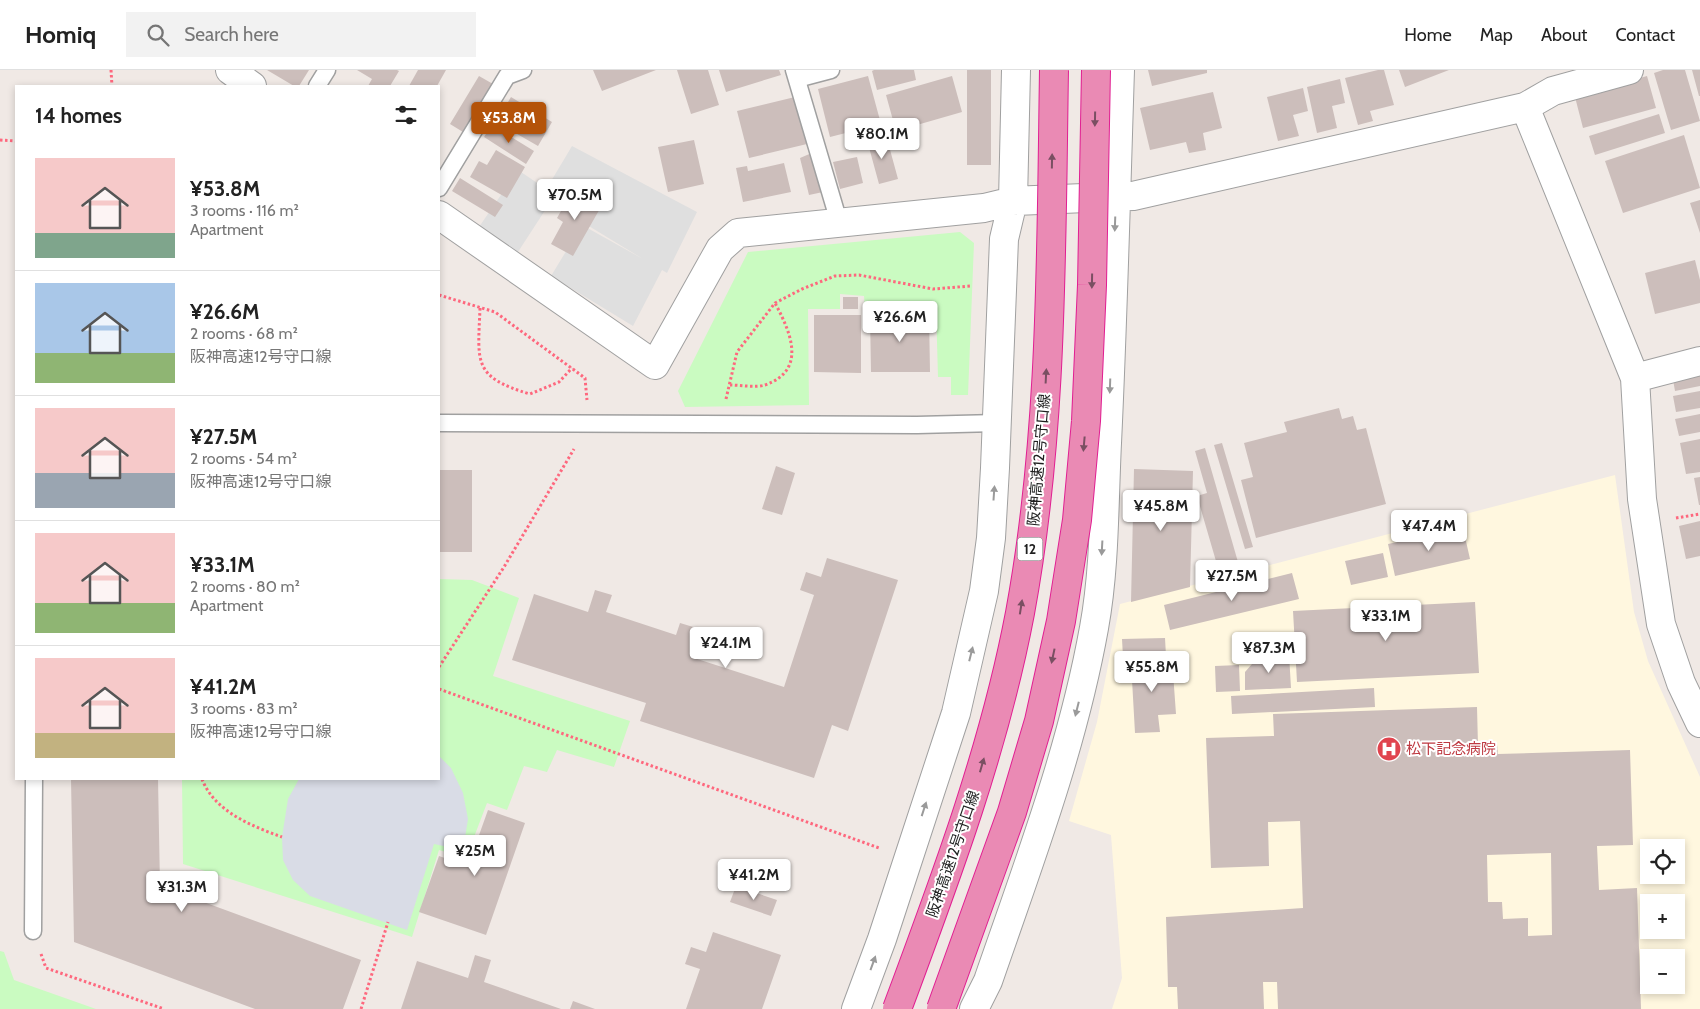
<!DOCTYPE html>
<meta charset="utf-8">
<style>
body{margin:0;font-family:Cabin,"Noto Sans JP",sans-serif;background:#f2f2f2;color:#222;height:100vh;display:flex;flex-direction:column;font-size:19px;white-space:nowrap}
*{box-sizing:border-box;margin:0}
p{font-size:16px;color:#767676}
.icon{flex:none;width:28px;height:28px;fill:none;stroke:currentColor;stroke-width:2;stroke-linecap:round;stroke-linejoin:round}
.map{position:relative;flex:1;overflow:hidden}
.details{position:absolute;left:15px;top:15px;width:425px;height:695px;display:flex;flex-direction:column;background:#fff;border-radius:0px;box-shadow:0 2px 8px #0003}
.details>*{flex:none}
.controls{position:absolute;left:1640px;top:769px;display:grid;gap:10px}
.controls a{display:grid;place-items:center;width:45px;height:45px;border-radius:0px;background:#fff;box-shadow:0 2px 8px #0003;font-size:25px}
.price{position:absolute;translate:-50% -42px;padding:0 11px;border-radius:5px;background:#fff;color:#222;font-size:16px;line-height:32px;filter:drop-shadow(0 1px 2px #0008)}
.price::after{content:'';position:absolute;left:50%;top:30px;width:15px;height:11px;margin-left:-8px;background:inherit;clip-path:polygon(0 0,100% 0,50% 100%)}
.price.current{background:#b45309;color:#fff}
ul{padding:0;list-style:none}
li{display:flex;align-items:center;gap:15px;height:125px;padding:0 20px}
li+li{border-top:1px solid #e0e0e0}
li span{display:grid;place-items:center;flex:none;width:140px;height:100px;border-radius:0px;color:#555}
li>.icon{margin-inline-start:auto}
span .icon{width:60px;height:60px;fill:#fffc;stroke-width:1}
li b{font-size:21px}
h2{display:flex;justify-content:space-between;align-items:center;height:60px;padding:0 20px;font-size:21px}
header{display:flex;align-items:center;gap:30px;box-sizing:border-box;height:70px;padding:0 25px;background:#fff;border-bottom:1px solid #e0e0e0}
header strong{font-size:24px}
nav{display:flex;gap:28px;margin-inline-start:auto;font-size:18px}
.search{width:350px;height:45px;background:#f2f2f2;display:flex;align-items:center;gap:12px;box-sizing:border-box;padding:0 18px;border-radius:0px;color:#767676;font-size:19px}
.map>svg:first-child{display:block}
.education{fill:#fff7df;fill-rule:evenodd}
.park{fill:#cafbc1}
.parking{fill:#dfdfdf}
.plaza{fill:#d9dce6}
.building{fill:#ccbebb;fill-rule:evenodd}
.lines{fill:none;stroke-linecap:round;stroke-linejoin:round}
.service-casing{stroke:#a0a0a0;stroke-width:19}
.minor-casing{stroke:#a0a0a0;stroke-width:30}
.path{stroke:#fe687e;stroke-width:3;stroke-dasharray:2.5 2.5;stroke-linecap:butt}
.service{stroke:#fff;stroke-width:16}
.minor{stroke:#fff;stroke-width:28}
.motorway-bridge-casing{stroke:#e11f92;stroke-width:30;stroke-linecap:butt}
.motorway-bridge{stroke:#ea8ab4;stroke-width:28}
.oneway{fill:#7a4f62}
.oneway2{fill:#9a9a9a}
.labels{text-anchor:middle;stroke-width:4;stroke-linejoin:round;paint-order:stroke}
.shield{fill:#fff;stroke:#626262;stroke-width:1}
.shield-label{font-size:14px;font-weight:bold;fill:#1f1f1f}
.street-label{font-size:15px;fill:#1f1f1f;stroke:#fff}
.health-label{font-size:15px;fill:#be3a42;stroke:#fff;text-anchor:start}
</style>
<header>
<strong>Homiq</strong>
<div class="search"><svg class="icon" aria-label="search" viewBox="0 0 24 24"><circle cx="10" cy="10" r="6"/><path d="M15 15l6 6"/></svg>Search here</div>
<nav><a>Home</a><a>Map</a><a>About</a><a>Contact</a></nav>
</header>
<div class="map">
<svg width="1700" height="939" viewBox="0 0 1700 939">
<rect width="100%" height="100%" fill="#f0e9e5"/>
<path class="education" d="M1615 405 1634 542 1648 591 1700 707V939H1112L1122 908 1111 765 1069 751 1097 652 1120 534ZM1649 778H1676V805H1649ZM1649 832H1676V860H1649ZM1649 888H1676V915H1649Z"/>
<path class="park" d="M960 162 974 173 968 325H951V307H938L936 237 865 239 864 226 840 224V239H808L809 335 685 337 678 321 748 182Z
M439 509 472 510 519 528 493 606 630 651 614 697 557 680 547 702 524 696 507 740 487 733 466 788 439 780 412 867 183 794 182 709H439Z
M0 881 4 882 14 910 96 939H0Z"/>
<path class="parking" d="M572 76 697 142 667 203 662 200 633 256 551 206 582 155 643 189 574 147 580 137 547 118Z
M518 100 555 125 516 185 479 157Z"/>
<path class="plaza" d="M439 686 451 698 463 723 468 749 463 780 434 774 407 860 310 826 293 810 283 790 282 767 288 729 299 709H439Z"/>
<path class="building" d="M267 0H309L299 16H294Z
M357 0H397L399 1 390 16H368L372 9Z
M418 0H446L437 16H409Z
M593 0H656L602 21Z
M677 0H708L719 35 691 44Z
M719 0H779L781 5 726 22Z
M874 0H914L916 10 877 20 872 1Z
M967 0H991V95H967Z
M1148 0H1207V3L1152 16Z
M1378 0H1384L1394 35 1370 41 1373 51 1358 55 1345 8Z
M1399 0H1449L1405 17Z
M1663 0H1685L1700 51 1671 60 1654 3Z
M1692 0H1700V26H1699Z
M479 6 493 14 463 62 450 54Z
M868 6 881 54 830 67 818 19Z
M952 6 962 42 896 61 886 25Z
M1647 6 1656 38 1583 58 1575 27Z
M1340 9 1345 33 1332 36 1337 58 1317 63 1307 17Z
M1303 18 1308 41 1293 45 1299 66 1278 71 1267 27Z
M1213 22 1222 58 1203 63 1206 80 1189 83 1186 72 1150 80 1140 38Z
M511 27 552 52 538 76 496 52Z
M795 27 807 74 749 88 737 41Z
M1659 44 1665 63 1595 85 1589 66Z
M492 55 534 81 526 94 484 67Z
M886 65 898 109 879 114 867 70Z
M1684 65 1700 118 1623 143 1605 91Z
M694 70 704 114 668 122 658 77Z
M496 80 525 97 507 128 470 107 479 91 487 95Z
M814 82 823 122 809 125 800 88Z
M857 87 863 113 840 119 833 92Z
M784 93 791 122 743 132 736 98 747 96 748 101Z
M460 108 503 135 495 147 452 121Z
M574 118 602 135 573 186 551 174 563 152 557 148Z
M1700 130V163L1690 133Z
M1695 190 1700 210V233L1655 244 1645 203Z
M843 227H858V239H843Z
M929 244 930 302H871L870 245Z
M814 245H861V303L814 302Z
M1700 298V316L1675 321 1672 304Z
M1700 321V338L1676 342 1673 326Z
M1339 338 1342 349 1353 346 1357 360 1366 358 1386 434 1256 468 1241 410 1253 407 1244 373 1287 362 1284 352Z
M1700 344V362L1679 366 1675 349Z
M1700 369V402L1686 404 1680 373Z
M1222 373 1253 477 1245 479 1214 375Z
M1205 378 1238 492 1218 498 1197 426 1207 423 1195 381Z
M776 396 795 403 782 445 762 439Z
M1134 399 1193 401 1190 517 1131 532Z
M439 400H472V482H439Z
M1700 407V435H1699L1694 408Z
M1700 451V486L1686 489 1679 456Z
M1463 458 1470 489 1395 506 1388 474Z
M1383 483 1388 507 1351 515 1345 491Z
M827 488 898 510 848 661 832 655 814 708 640 651 646 633 512 590 534 524 588 542 595 520 612 525 606 542 676 565 680 553 700 559 691 587 784 617 814 525 800 520 806 502 821 507Z
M1292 503 1299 529 1170 560 1164 535Z
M1475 532 1479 603 1297 612 1293 541Z
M1165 568 1166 586 1123 587 1122 569Z
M1289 584 1291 618 1245 620V602L1252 594 1267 593V586Z
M1172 589 1176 644 1158 645 1160 662 1135 663 1131 592Z
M1239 595 1240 621 1216 622 1215 596Z
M1374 618 1375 637 1232 644 1231 626Z
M1477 637 1478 676 1497 674 1498 684 1630 680 1633 775 1597 776 1599 820 1637 818 1641 939H1278L1277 912H1263L1264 939H1178L1177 917H1168L1166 847 1303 838 1300 751 1268 752 1269 796 1211 798 1206 668 1274 666 1273 644ZM1551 783 1552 865 1528 866V848L1503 849 1502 832H1488L1487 785Z
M71 709H158L160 816 361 890 343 939H255L74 872Z
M488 740 525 753 486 865 419 842 439 786 468 796Z
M736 816 777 830 771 846 730 832Z
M713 862 781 885 762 939H686L700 899 685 894 691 877 706 882Z
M475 885 491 890 484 912 561 939H401L417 891 468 908Z
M573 931 595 939H570Z"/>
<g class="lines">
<defs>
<path id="service" d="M794 0 839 152
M797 9 831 0
M317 16 327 0
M439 118 507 6 523 0
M439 353 917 355 997 353
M33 861 34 709"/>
<path id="minor" d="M230 0 252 16
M1525 37 1553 21 1629 0
M439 145 655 295 720 179 738 163 984 138 1013 131 1133 126 1525 37 1635 308 1642 429 1661 554 1681 613 1700 653
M1635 308 1700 291
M856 939 882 869 956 643 984 521 991 468 995 398 1004 169 1013 131 1016 0
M974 939 988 911C1028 795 1072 680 1094 558 1105 498 1104 434 1107 373 1113 249 1116 124 1120 0"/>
</defs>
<use href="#service" class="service-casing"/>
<use href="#minor" class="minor-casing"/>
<path class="path" d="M111 0 112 16
M0 70 16 71
M439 225 495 242 585 308 587 330
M480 238C478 292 472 307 530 324L559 312 572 298
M730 315C740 315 755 318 765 315 808 300 790 261 775 233
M726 329 737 282 775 233 802 219 835 206 859 205 933 219 971 216
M1676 448 1700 444
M439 597 504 497 574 379
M439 619 879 778
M202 709C214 741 251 756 282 767
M41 884 46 898 164 939
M361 939 388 852"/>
<use href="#service" class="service"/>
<use href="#minor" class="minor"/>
<defs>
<path id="motorway-bridge" d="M897 939C945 810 994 680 1020 543 1053 364 1051 181 1054 0
M941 939 1012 742 1039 651 1061 551 1077 450 1086 351 1092 215 1096 0"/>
</defs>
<use href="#motorway-bridge" class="motorway-bridge-casing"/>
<use href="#motorway-bridge" class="motorway-bridge"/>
</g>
<defs><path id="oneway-solid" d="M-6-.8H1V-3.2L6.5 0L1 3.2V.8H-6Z" transform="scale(1.25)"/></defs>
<g class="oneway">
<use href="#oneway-solid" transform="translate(1095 49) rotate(91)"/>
<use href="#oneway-solid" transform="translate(1052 91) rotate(-89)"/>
<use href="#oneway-solid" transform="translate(1092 211) rotate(91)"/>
<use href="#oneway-solid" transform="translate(1046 306) rotate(-87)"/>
<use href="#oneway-solid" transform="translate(1084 374) rotate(95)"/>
<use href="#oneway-solid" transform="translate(1021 537) rotate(-81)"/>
<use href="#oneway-solid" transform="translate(1053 586) rotate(102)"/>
<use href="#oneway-solid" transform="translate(982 695) rotate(-74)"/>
</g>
<g class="oneway2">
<use href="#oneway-solid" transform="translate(1115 154) rotate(92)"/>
<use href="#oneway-solid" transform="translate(1110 316) rotate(92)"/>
<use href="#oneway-solid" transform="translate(994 423) rotate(-86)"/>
<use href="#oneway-solid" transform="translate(1102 478) rotate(93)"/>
<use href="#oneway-solid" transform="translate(971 584) rotate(-76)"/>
<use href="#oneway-solid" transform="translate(1077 639) rotate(104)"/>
<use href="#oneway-solid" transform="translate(924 739) rotate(-72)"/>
<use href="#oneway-solid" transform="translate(873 893) rotate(-70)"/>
</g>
<defs>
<symbol id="hospital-disc" viewBox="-11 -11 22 22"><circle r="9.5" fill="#e0444e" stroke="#fff"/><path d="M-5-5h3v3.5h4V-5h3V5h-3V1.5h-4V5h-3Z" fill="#fff"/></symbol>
</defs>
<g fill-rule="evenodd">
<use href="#hospital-disc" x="1375" y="665" width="28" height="28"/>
</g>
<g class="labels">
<rect class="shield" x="1017.5" y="467.5" width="25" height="23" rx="4"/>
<g class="shield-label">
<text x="1030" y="484">12</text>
</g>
<g class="street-label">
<text transform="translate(1039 390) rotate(-85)" y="5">阪神高速12号守口線</text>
<text transform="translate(953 784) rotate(-71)" y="5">阪神高速12号守口線</text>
</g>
<g class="health-label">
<text x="1406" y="684">松下記念病院</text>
</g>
</g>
</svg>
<div class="controls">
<a><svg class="icon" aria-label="locate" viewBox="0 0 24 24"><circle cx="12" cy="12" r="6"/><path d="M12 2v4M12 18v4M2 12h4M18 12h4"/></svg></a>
<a>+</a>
<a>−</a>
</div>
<b class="price current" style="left:509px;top:74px">¥53.8M</b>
<b class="price" style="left:882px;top:90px">¥80.1M</b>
<b class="price" style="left:575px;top:151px">¥70.5M</b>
<b class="price" style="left:900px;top:273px">¥26.6M</b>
<b class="price" style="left:1161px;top:462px">¥45.8M</b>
<b class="price" style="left:1429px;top:482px">¥47.4M</b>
<b class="price" style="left:1232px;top:532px">¥27.5M</b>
<b class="price" style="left:1386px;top:572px">¥33.1M</b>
<b class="price" style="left:726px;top:599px">¥24.1M</b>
<b class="price" style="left:1269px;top:604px">¥87.3M</b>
<b class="price" style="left:1152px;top:623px">¥55.8M</b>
<b class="price" style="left:475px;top:807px">¥25M</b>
<b class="price" style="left:754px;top:831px">¥41.2M</b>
<b class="price" style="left:182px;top:843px">¥31.3M</b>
<section class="details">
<h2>14 homes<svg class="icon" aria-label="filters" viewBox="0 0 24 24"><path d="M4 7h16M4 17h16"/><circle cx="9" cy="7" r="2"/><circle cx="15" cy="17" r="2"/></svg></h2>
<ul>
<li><span style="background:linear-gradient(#f6c9c9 75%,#7fa58c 0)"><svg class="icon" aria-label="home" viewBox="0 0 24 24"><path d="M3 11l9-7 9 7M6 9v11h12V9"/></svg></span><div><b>¥53.8M</b><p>3 rooms · 116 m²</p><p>Apartment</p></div></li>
<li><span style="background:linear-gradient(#a9c7e8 70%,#8fb573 0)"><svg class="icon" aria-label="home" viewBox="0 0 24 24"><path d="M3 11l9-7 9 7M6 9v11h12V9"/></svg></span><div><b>¥26.6M</b><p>2 rooms · 68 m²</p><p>阪神高速12号守口線</p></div></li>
<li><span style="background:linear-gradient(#f6c9c9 65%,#9aa5b1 0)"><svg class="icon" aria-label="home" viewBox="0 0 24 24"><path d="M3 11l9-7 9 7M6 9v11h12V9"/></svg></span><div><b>¥27.5M</b><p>2 rooms · 54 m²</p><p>阪神高速12号守口線</p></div></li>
<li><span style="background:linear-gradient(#f6c9c9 70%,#8fb573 0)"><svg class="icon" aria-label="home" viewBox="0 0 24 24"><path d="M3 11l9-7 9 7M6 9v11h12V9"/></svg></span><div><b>¥33.1M</b><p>2 rooms · 80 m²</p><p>Apartment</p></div></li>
<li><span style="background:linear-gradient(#f6c9c9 75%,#c2b280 0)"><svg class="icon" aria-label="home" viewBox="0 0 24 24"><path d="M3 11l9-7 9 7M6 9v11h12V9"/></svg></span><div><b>¥41.2M</b><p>3 rooms · 83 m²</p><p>阪神高速12号守口線</p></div></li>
</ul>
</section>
</div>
